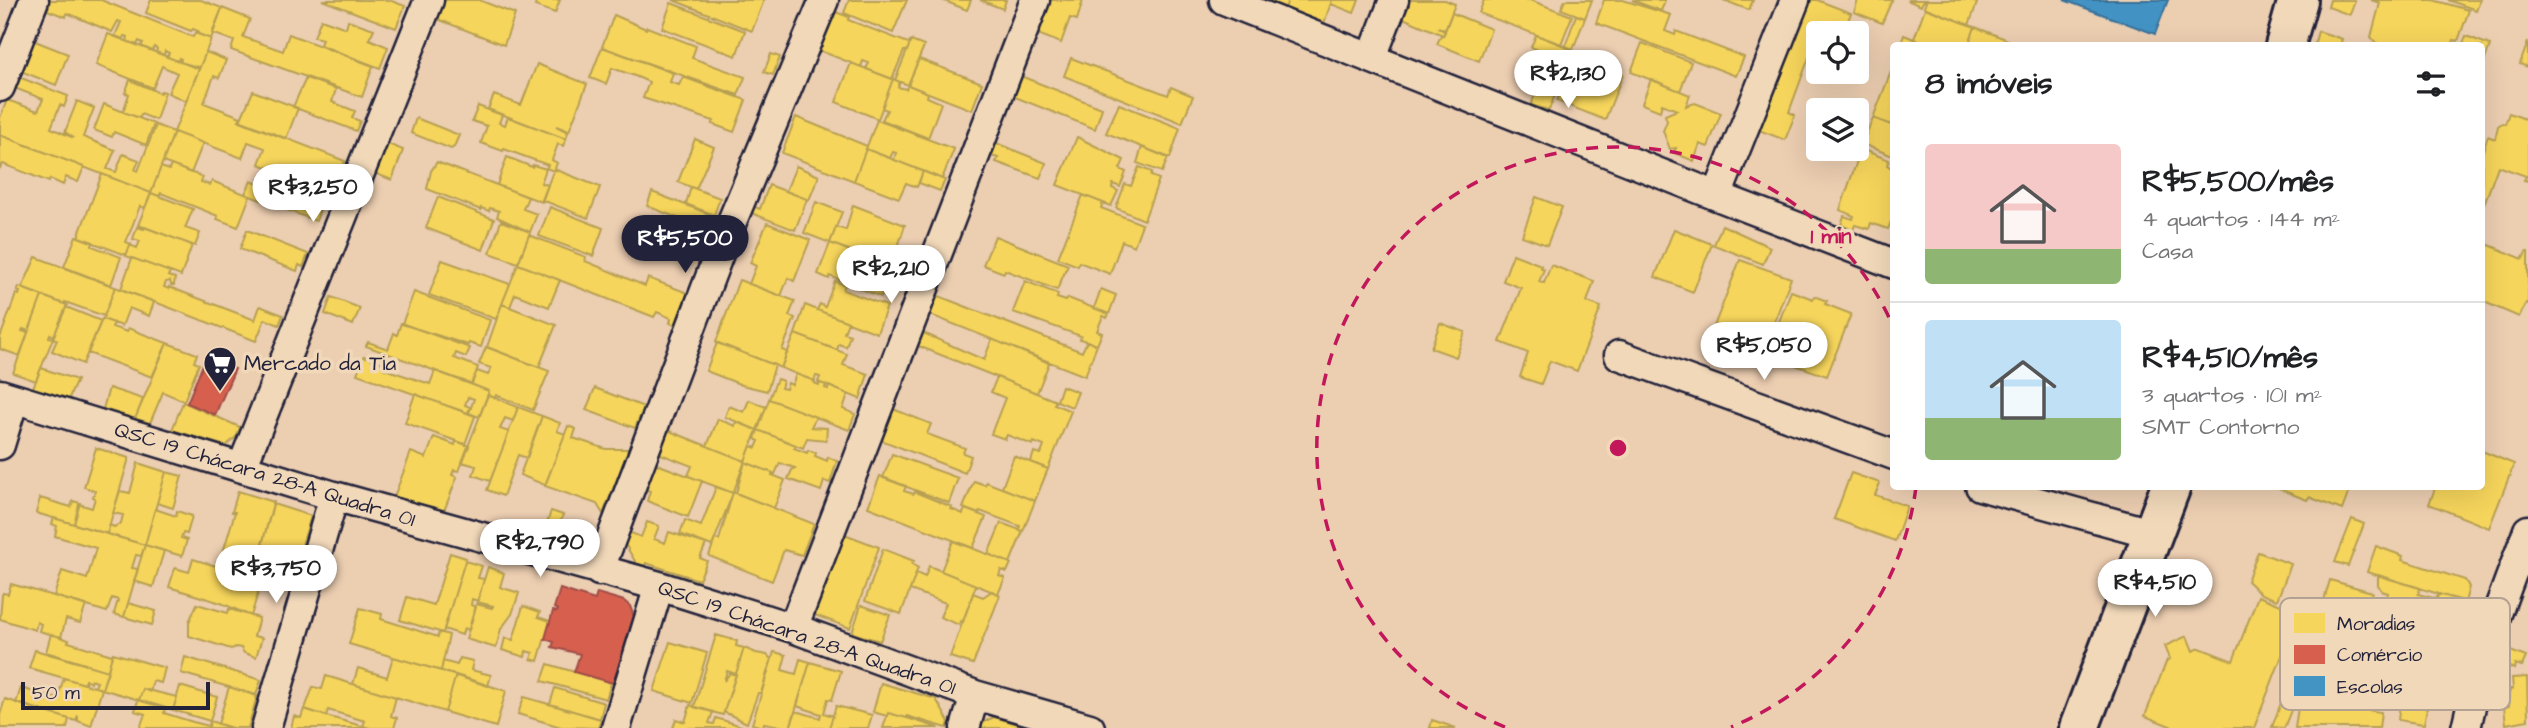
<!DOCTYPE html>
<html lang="pt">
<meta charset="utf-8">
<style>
body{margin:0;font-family:"Architects Daughter",sans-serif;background:#f2f2f2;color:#202124;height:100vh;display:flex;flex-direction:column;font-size:26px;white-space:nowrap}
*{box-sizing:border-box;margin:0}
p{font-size:23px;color:#757577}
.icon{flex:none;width:38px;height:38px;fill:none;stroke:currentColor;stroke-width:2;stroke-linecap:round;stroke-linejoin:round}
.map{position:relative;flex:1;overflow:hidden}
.drawer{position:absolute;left:1890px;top:42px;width:595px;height:448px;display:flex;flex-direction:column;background:#fff;border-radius:7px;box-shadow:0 7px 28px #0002}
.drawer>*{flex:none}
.tools{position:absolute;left:1806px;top:21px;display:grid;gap:14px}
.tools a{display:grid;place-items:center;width:63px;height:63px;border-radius:7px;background:#fff;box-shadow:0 7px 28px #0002;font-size:35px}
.scale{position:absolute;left:21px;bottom:18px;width:189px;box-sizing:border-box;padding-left:7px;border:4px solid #22223b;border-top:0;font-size:19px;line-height:24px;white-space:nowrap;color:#22223b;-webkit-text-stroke:5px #f1d8b9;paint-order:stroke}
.price{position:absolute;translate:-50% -60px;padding:0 16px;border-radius:24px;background:#fff;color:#222;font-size:23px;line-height:46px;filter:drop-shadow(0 2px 4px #0008)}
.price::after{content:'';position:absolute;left:50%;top:42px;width:21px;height:16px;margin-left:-10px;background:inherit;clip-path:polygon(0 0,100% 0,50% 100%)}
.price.selected{background:#22223b;color:#fff}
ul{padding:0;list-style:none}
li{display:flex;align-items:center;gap:21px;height:175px;padding:0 35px}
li+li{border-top:2px solid #e0e0e0}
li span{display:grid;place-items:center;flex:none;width:196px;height:140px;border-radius:7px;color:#555}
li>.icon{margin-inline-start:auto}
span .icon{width:84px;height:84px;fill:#fffc;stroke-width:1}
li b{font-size:30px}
h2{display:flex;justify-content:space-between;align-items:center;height:84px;padding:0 35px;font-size:30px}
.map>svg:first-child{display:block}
.homes{fill:#f6d55c;stroke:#b69f52;stroke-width:2}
.shops{fill:#d6604d;stroke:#a04d48;stroke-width:2}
.schools{fill:#4393c3;stroke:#39719a;stroke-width:2}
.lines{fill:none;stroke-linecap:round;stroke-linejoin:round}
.street-casing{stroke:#22223b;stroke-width:33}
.secondary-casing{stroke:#22223b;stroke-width:44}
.street{stroke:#f1d8b9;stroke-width:28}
.secondary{stroke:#f1d8b9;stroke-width:38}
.ring{fill:none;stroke:#c2185b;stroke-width:3.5;stroke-dasharray:12 9}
.labels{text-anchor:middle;stroke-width:7;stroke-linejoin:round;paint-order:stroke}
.poi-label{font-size:21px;fill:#22223b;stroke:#f1d8b9;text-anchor:start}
.street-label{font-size:21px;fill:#22223b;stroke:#f1d8b9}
.key{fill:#f1d8b9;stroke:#b3a193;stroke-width:2}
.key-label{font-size:19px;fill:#22223b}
.centre{fill:#c2185b;stroke:#f1d8b9;stroke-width:3.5}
.ring-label{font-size:21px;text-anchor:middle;font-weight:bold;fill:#c2185b;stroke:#f1d8b9;stroke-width:7;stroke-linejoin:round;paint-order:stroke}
</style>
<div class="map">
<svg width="2528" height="728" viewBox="0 0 2528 728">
<rect width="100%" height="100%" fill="#ecceb1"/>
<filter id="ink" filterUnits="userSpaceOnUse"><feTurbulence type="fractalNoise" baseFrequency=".0143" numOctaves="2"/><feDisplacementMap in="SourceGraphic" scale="14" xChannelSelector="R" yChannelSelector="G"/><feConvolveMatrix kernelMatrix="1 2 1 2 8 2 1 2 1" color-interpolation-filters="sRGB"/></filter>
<g filter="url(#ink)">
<path class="homes" d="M45 0H101L193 37 195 33 211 39 199 69 198 67 180 62 181 59 179 58 178 61 167 57 169 53 165 51 164 55 156 52 157 49 154 47 152 51 141 46 143 43 139 41 137 45 127 41 128 37 124 36 123 39 115 36 121 22 118 21 112 32 67 13 66 17 47 10 49 6 44 4Z
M151 0H201L222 8 211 39 196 33 198 31 193 29 191 31 146 13Z
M322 0H389L405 6 396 28Z
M439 0H479L515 14 504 45 432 17Z
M537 0H560L555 13 535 6Z
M673 0H764L752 31Z
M849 0H907L893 33 844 13Z
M942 0H971L967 10Z
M980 0H1006L1003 9Z
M1047 0H1083L1077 20 1070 18 1061 43 1035 33Z
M1257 0H1288L1284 11Z
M1288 0H1332L1323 26 1284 11Z
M1332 0H1359L1354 13 1331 4Z
M1410 0H1445L1455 4 1445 30 1438 27 1445 32 1443 35 1403 18Z
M1484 0H1530L1572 16 1561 44 1479 13Z
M1565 0H1592L1585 18 1561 9Z
M1604 0H1623L1671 15 1665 31 1675 35 1676 31 1744 57 1736 76 1596 23Z
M1632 0H1665L1661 11Z
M1723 0H1753L1749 10Z
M1805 0H1817L1851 13 1843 33H1829L1821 30 1818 33 1789 112 1795 115 1785 140 1756 129Z
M1858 0H1892L1882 23 1854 12Z
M1907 0H1970L1977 3 1969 25 1924 7 1926 2 1923 1 1921 6Z
M2330 0H2355L2350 15 2328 7Z
M2371 0H2433L2469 10 2458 41 2454 40 2452 46H2388L2376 43 2371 37 2380 3Z
M2448 0H2480L2476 10Z
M671 3 745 31 736 56 662 28Z
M222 8 250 19 243 37 283 51 289 34 373 66 362 97 231 50 234 41 212 33Z
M1925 8 1975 27 1968 46H1931L1914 39Z
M828 9 849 17 848 20 908 43 911 41 907 51H904L892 79 866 69 869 63 863 61 861 67 813 48Z
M1452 13 1491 29 1479 61 1437 44 1441 35 1443 36Z
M614 15 646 29 647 27 696 46 692 58 745 77 738 95 602 47Z
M1576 15 1585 18 1573 49 1565 47Z
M321 19 346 28 348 20 374 29 369 39 388 47 380 68 320 45 322 39 314 37Z
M1975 27 2016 43 2015 46H1968Z
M2318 31 2342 39 2340 46H2314Z
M108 34 199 69 186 101 168 93 177 73 162 66 153 88 96 65Z
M1536 35 1573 49 1549 110 1531 105 1550 55 1531 47Z
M1904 35 1914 39 1931 46H1900Z
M2466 36 2490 45 2482 69V46H2462Z
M30 39 68 54 56 85 18 70Z
M911 41 924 46 908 85 895 80Z
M2528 42V67L2520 64Z
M1642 43 1691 62 1680 91 1631 72Z
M602 47 673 73 670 82 679 85 683 77 746 100 734 132 712 124 714 121 643 98 649 82 635 76 612 68 606 84 590 78Z
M206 52 226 60 219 78 214 76 204 103 241 117 239 120 345 161 332 192 259 164 265 148 248 142 242 158 174 132Z
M771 54 780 57 773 75 764 72Z
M1574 56 1623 74 1605 120 1557 101Z
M1071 58 1168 95 1171 87 1193 96 1182 123 1064 76Z
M919 59 982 83 972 110 908 85Z
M851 63 893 79 878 119 836 102Z
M537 64 587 84 569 131 556 126 568 132 566 139 488 109 494 95 521 105Z
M1894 64V126L1873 118Z
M1018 75 1102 108 1095 129 1010 95Z
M16 76 68 96 64 107 60 105 51 128 74 138 65 132 77 101 94 108 83 137 115 150 107 169 116 172 123 154 139 160 135 170 138 171 156 125 174 132 151 193 0 135V118L7 100 38 111 43 99 12 87Z
M306 78 336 89 332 102 355 111 352 118 360 121 356 131 293 107Z
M893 79 900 82 898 87 906 89 908 85 928 93 927 97 941 103 928 138 882 120 887 110 882 108Z
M1651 79 1690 95 1686 106 1695 103 1721 113 1708 147 1700 144 1694 161 1674 153 1676 148 1670 149 1663 131 1667 121 1665 115 1677 110 1662 104 1660 111 1642 104Z
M130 80 160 93 161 91 165 92 156 120 141 114 140 118 123 112 129 94 125 93Z
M253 91 298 108 286 139 240 121Z
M104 104 154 124 146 145 114 132 112 137 94 130Z
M1119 104 1180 128 1170 158 1106 133Z
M478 106 502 115 499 123 505 125 508 117 566 139 563 146 558 144 552 160 557 163 554 171 546 168 548 165 504 149 503 151 481 143 487 126 472 121Z
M2509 113 2528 120V181L2524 180 2526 176 2498 166 2482 210V154L2488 136 2495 139 2498 126 2502 123 2505 124Z
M796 117 867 146 854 181 782 153Z
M416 118 459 135 454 147 451 149 411 133Z
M1873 118 1894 126 1893 156 1862 144Z
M877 120 954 149 942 179 894 160 896 153 893 152 890 158 866 149Z
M174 132 203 143 191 173 163 162Z
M0 135 84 167 78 182 66 177 63 185 50 179 49 182 3 164 0 168Z
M1077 137 1124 160 1120 169 1126 172 1120 187 1113 184 1112 188 1118 191 1111 206 1057 185Z
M695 139 714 147 696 189 678 182Z
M383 142 403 150 392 180 371 172Z
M996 143 1046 163 1040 178 996 162 998 158 991 156Z
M1142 147 1168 158 1162 172 1137 163Z
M866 149 923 171 917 187 906 183 899 198 854 181Z
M1861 149 1889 160 1887 165 1894 170V214L1888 229 1871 223 1869 229 1855 225 1853 230 1841 225 1844 216 1853 219 1854 216 1840 210Z
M507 157 532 167 533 165 546 169 541 183 548 185 542 202 497 185Z
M437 162 528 197 523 209 537 214 530 232 497 217 499 211 490 208 489 211 481 208V210L427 189 431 171Z
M171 165 203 177 201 182 210 185 212 181 250 196 238 227 217 219 218 216 161 193 159 196 151 193 161 167 169 170Z
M796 166 819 176 809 200 786 191Z
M1139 167 1152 172 1151 176 1159 179 1144 220 1116 208 1125 184 1131 186Z
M554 169 600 187 588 218 542 200Z
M923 171 945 180 940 191 919 183Z
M102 174 151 193 145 208 140 206 126 242 131 244 126 255 78 237Z
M251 181 277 192 271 204 245 194Z
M769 185 807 199 795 230 749 212 752 206 760 209Z
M691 187 720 198 714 215 686 204Z
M277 192 320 209 316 221 271 204Z
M652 192 717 217 711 231 647 206Z
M151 193 193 209 185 228 200 233 195 246 138 225Z
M1083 195 1103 203 1101 208 1142 224 1134 246 1122 241 1110 274 1079 262 1078 266 1058 258Z
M438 197 494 219 483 250 426 228Z
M1536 197 1562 207 1547 245 1522 236Z
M816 202 842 212 830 243 804 233Z
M853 205 905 225 898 247 917 254 910 271 877 261 878 257 861 250 859 254 830 243 836 227 846 230Z
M550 207 603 228 593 256 539 236Z
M501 221 530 232 518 263 490 253Z
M767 223 810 240 794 281 788 278 781 296 749 284 756 266 750 263Z
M1722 225 1770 247 1763 264 1714 245Z
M137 227 144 229 145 227 192 245 181 276 126 256 130 245 137 248 140 241 133 239Z
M1674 229 1712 244 1693 292 1655 277Z
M247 230 308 254 303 267 299 265 297 271 240 249Z
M529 235 586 257 585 261 645 286 648 278 688 293 675 325 670 323 671 318 657 312 654 317 518 264Z
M76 236 93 242 92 246 121 257 111 285 64 267Z
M995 236 1068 265 1057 290 1005 270 1004 273 983 265Z
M2482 242 2523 259 2526 252H2528V304L2526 303 2519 317 2482 301Z
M830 243 893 268 881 297 830 276 829 279 818 274Z
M1513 254 1541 265 1540 267 1544 269 1539 282 1544 283 1551 265 1594 281 1587 302 1601 307 1577 371 1550 361 1541 384 1520 377 1528 353 1500 342 1521 288 1503 281Z
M36 257 115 287 104 316 65 302 64 304 22 288Z
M132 258 170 272 168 276 175 278 174 285H171L170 281 166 282 164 287 169 289V287L255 320 260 306 283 315 279 325 265 319 256 341 121 289Z
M442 260 510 284 496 319 429 295Z
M1740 260 1791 278 1773 325 1777 327 1766 355 1711 334Z
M518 264 560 280 549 307 515 294 510 307 502 304Z
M739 280 795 301 789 316 795 318 782 350 787 352 781 368 716 342Z
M835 281 845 285 843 290 887 306 877 333 817 310 820 304 825 307Z
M1025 281 1058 294 1057 298 1066 301 1068 298 1109 314 1107 318 1103 316 1097 331 1102 333 1097 345 1080 339 1081 336 1013 312Z
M19 287 42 296 29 331 23 329 22 331 28 333 20 356 0 349V338L14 300 16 294 19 295 20 292 17 291Z
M115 287 154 302 149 316 129 308 122 326 103 319Z
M1101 289 1116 295 1109 314 1094 308Z
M1791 291 1813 299 1814 296 1827 301 1825 304 1851 314 1827 376 1766 355Z
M414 292 490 320 481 347 469 343 468 345 402 324Z
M936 295 1082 352 1087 341 1097 345 1085 376 928 314Z
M42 296 67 305 54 336 50 334 49 337 53 338 36 381 13 373Z
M331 297 360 308 353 325 325 314Z
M502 304 556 325 539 367 487 347Z
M805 305 848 322 844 333 850 335 846 347 839 344 837 350 795 334Z
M66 307 101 321 83 364 52 351 57 340 53 338Z
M102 319 114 323 112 327 127 332 128 328 167 343 152 377 88 353Z
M401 323 470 348 466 357 456 353 454 358 478 367 472 384 366 346 368 342 388 349 394 333 397 335Z
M1440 323 1465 332 1456 357 1431 348Z
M919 331 984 360 992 339 1049 363 1037 393 913 344Z
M795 334 847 354 843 365 868 374 860 399 818 382 820 377 816 376 814 381 781 368Z
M167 343 197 354 194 362 199 364 184 401 163 392 150 423 135 419Z
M717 343 775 365 767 391 742 385 706 371Z
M486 347 549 371 533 410 496 395 495 398 488 395 489 391 471 384 477 371 488 375 491 368 479 364Z
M364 356 386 364 384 369 430 384 435 371 489 391 479 417 469 413 474 399 468 397 465 405 470 407 468 413 357 374Z
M41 368 77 380 68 400 32 390Z
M796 374 815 381 814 383 819 385 820 383 826 385 825 388 828 389 829 386 848 394 843 409 855 414 849 430 769 399 777 379 783 381 781 388 786 389 788 383 792 385Z
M997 377 1056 401 1054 404 1071 411 1048 469 1031 462 1034 452 1041 454 1044 446 1034 442 1033 445 1007 435 1005 439 991 434 1005 398 991 392Z
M1062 386 1078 392 1072 407 1057 401Z
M109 388 143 399 135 419 103 409Z
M595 388 644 407 635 428 586 410Z
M415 394 475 416 465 444 405 423Z
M488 395 518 407 513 421 505 418 500 429 509 432 490 481 473 475 476 466 462 462Z
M769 399 816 417 811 427 827 428 826 440 807 438 803 448 758 430Z
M749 400 766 407 757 430 725 417 729 406 744 412Z
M183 402 240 427 237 436 226 446 172 430Z
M518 407 542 416 527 458 518 455 503 496 487 490Z
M888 407 931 424 927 434 965 448 963 453 971 456 965 473 876 438Z
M542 416 560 423 557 431 565 434 545 485 520 475Z
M718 419 735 426 736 422 757 430 745 461 707 446Z
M568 426 576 429 573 438 606 449H629L603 514 597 504 545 486Z
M667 430 745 461 733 493 688 476 692 466 658 453Z
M758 430 796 445 794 448 807 453 808 450 816 453 815 456 827 461 828 457 837 461 830 483 824 481 821 491 788 479 792 470 795 468 780 463 775 474 745 462 751 446 756 448 759 441 755 439Z
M434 437 455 445 456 441 469 446 459 471 454 470 452 475 457 477 444 511 394 497 411 452 426 458Z
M96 448 129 458 107 534 74 524 79 504 92 508 95 498 93 497 95 491 84 487Z
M2482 451 2514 464 2489 528 2429 504 2436 486H2482Z
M892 454 958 478 949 503 883 478Z
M1014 456 1048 469 1035 501 1002 488Z
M745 462 773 473 772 475 785 480 774 508 736 493Z
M138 463 166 472 145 545 107 534 110 525 114 527 121 523 123 515 113 513 120 491 130 493Z
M654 463 702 481 688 517 647 501 650 491 644 489Z
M166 472 182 476 173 508 157 503Z
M1851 473 1880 483 1875 495 1907 506 1895 541 1834 519Z
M880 476 906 486 904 491 914 494 915 492 952 507 951 509 963 514 965 509 986 517 973 548 868 507Z
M974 481 985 485 986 482 1035 501 1023 531 1019 530 1020 526 980 511 979 514 963 508Z
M2280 486H2351L2342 510 2309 497 2307 500 2279 489Z
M716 487 733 493 712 546 680 534 685 520 701 526Z
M238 491 274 502 253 577 232 571 234 563 221 559 235 512H232Z
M733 492 814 524 802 555 784 550 772 581 709 556 715 539 719 540Z
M40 498 71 507 73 501 80 503 74 524 36 513Z
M273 504 311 516 300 551 294 549 284 586 253 577Z
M155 509 176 516 177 511 192 516 187 534 183 533 181 538 187 540 182 556 145 545Z
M551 511 563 515 557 533 545 530Z
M54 518 145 545 141 556 136 555 132 568 138 569 124 617 114 614 118 600 112 598 107 612 54 596 62 571 87 579 96 548 55 536 57 526 52 524Z
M2352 519 2364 524 2348 566 2335 562Z
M647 522 659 526 654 539 665 543 669 532 706 544 700 558 707 561 699 580 646 563 645 566 636 563 622 539 626 531 641 537Z
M1001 523 1023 531 1010 563 988 554Z
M570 529 579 531 591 545 581 554 576 548 559 543 560 537 568 539Z
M839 532 879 547 850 628 812 614Z
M953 541 1011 563 1007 572 1001 570 999 576 1005 578 998 594 941 571Z
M145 545 164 551 153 587 134 581Z
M2376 546 2403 556 2402 560 2465 580 2469 587 2465 602 2367 572Z
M883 549 914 561 912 564 918 568 901 614 865 601Z
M2258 552 2291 564 2277 600 2261 594 2247 581Z
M450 553 466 558 443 633 400 620 407 597 434 605Z
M193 559 262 580 251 616 221 603 169 587 175 568 189 572Z
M465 561 482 566 478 578 484 579 478 601 472 599 471 605 476 607 469 630 464 628 462 635 444 629Z
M929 566 976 585 963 622 960 621 959 625 940 617 946 603 910 590 916 573 925 577Z
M488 567 504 573 500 587 519 593 512 614 501 629 496 648 466 639 476 604 492 608 493 606 477 602Z
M2378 575 2420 588 2418 594 2437 599 2438 594 2464 601 2453 638 2427 630 2428 627 2412 622 2413 620 2383 612 2388 593 2382 591 2378 585Z
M2330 580 2372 592 2366 615 2323 604Z
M11 584 86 605 80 623 66 619 61 637 39 631 41 624 37 622 35 630 0 619 2 595 3 593 8 594Z
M992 591 1000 595 973 664 950 657 973 593 983 597Z
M2258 596 2299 612 2254 728H2175L2145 716 2167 660 2170 659 2165 646 2187 636 2193 651 2200 648 2233 661Z
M128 603 156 611 152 625 124 617Z
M197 604 228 613 229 609 259 618 254 636 262 638 256 657 244 653 241 648 236 647 231 649 189 636V622Z
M861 605 890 615 880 641 852 633Z
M523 606 540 612 538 617 550 621 538 661 531 659 533 653 526 651 525 657 502 650 505 638 513 640Z
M360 608 382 614 381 619 438 637 439 632 449 635 441 671 349 644Z
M51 634 69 640 68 642 112 655 108 671 46 652Z
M716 635 737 641 736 646 744 648 736 674 727 671 724 681 730 673 736 675 723 715 694 707Z
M670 642 707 653 692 703 654 691Z
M744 648 756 653 767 655 771 659 761 693H758L747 723 724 712Z
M35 650 108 671 102 689 95 687 97 682 91 680V682L85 680V684L29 668Z
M2508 650 2526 657 2522 666 2515 664 2514 669 2503 664Z
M774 652 786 655 782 670 796 674 800 659 810 662 790 728 764 723 763 727 752 724Z
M113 653 165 668 161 683 153 681 150 692 143 689 139 700 102 689Z
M185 657 261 680 256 695 181 673Z
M393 657 456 675 445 712 353 684 358 668 387 677Z
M460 658 473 661 471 670 491 675 488 686 441 671 443 661 457 665Z
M810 662 841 671 832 700 828 699 824 713 833 716 829 728H790L796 711 820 718 821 714 797 706Z
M548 664 611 683 606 699 542 681Z
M456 675 506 691 496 727 445 712Z
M326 676 396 697 391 716 397 718 394 728H370L363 726 365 721 328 710 326 716 305 709 313 687 322 689Z
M2527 677 2528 720 2506 724 2504 707 2509 706 2510 689H2513L2512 678Z
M64 678 102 689 91 726 78 721V715L76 721 16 703 21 688 57 699Z
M881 683 936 699 949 722 947 728 907 716V718L888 713 887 716 873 712Z
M180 686 217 697 210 721 173 710Z
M229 687 257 696 248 728H232L218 724Z
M555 688 604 703 600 719 550 704Z
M143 689 177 697 173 710 139 700Z
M524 697 601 719 598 728 561 727 518 714Z
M5 699 69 719 67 728H0V715Z
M2333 699 2351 702V705L2359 706V709L2381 712 2379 728H2295L2299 700 2323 703V701L2330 702Z
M138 700 165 708 164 713 193 722 209 726 210 721 232 728H140L145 714 135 711Z
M2281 703 2293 705 2284 728 2272 727Z
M2400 704 2427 708 2424 724 2398 720Z
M690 705 713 712 709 723 714 724 716 718 748 728H673L676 719 685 722Z
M836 706 872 715 868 728H829Z
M304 709 326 716 369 728H291L294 716 301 718Z
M888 713 907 718 939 728H883Z
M994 717 1031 728H980L984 722Z
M1432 720 1456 728H1430Z"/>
<path class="shops" d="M206 357 235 369 215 415 187 403Z
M560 589 595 600 597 593 624 601 630 606 635 619 617 684 574 672 580 654 552 647 554 642 545 639 553 611 557 612 558 610 554 608Z"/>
<path class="schools" d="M2064 0H2168L2155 34Z"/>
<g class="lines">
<defs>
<path id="street" d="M1224 0 1717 196 1894 264
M1372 57 1394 0
M0 87 34 0
M1717 196 1795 0
M1619 355 1894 455
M0 394 334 496 659 586 793 628 975 695 1090 728
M0 445 14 399
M242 467 429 0
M1980 486 2154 534
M599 571 723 243 824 0
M793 628 1035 0
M266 728 334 496
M616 728 659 586
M965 728 975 695
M2466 728 2485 646 2528 530"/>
<path id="secondary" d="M2285 46 2298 0
M2079 728 2171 486"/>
</defs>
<use href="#street" class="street-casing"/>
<use href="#secondary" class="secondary-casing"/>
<use href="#street" class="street"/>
<use href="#secondary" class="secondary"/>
</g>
</g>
<path class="ring" d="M1916 487A301 301 0 0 1 1731 727M1505 727A301 301 0 1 1 1893 326"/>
<defs>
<symbol id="supermarket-pin" viewBox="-11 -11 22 30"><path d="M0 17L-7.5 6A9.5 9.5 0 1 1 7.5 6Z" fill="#22223b" stroke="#f1d8b9"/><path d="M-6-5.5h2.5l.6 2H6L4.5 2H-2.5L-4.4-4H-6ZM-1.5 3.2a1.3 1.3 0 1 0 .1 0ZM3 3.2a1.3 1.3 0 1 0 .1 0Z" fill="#fff"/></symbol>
</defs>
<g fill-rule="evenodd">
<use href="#supermarket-pin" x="201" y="344" width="38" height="52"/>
</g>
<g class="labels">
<g class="poi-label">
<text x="244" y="370">Mercado da Tia</text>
</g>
<g class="street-label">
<text transform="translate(265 474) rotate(17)" y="7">QSC 19 Chácara 28-A Quadra 01</text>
<text transform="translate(807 637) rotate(19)" y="7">QSC 19 Chácara 28-A Quadra 01</text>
</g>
</g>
<rect x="2280" y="598" width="230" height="112" rx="10" class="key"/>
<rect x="2294" y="613" width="31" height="20" fill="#f6d55c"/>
<rect x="2294" y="645" width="31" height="19" fill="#d6604d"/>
<rect x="2294" y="676" width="31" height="20" fill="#4393c3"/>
<g class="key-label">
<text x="2337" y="630">Moradias</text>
<text x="2337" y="661">Comércio</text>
<text x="2337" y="693">Escolas</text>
</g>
<circle cx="1618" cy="448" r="10" class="centre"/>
<g class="ring-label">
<text x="1831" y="243">1 min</text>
</g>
</svg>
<div class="tools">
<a><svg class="icon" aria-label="locate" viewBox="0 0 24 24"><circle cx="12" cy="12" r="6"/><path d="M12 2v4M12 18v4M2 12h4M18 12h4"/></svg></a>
<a><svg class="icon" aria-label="layers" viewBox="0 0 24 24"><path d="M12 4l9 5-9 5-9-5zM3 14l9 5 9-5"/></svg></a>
</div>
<div class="scale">50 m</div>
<b class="price" style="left:1568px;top:110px">R$2,130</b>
<b class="price" style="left:313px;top:224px">R$3,250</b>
<b class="price selected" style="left:685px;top:275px">R$5,500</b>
<b class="price" style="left:891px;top:305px">R$2,210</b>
<b class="price" style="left:1764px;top:382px">R$5,050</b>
<b class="price" style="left:540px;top:579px">R$2,790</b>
<b class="price" style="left:276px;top:605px">R$3,750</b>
<b class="price" style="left:2155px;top:619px">R$4,510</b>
<section class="drawer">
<h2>8 imóveis<svg class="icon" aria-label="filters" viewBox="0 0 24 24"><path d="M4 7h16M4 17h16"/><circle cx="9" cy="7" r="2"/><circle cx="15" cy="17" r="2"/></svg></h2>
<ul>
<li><span style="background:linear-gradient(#f6c9c9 75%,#8fb573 0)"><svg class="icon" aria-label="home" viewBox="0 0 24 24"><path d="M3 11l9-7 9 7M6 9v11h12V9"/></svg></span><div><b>R$5,500/mês</b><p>4 quartos · 144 m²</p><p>Casa</p></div></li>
<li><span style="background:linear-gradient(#bfe0f5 70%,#8fb573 0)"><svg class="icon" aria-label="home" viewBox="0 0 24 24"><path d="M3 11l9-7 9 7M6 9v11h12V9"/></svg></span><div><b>R$4,510/mês</b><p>3 quartos · 101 m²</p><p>SMT Contorno</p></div></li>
</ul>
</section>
</div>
